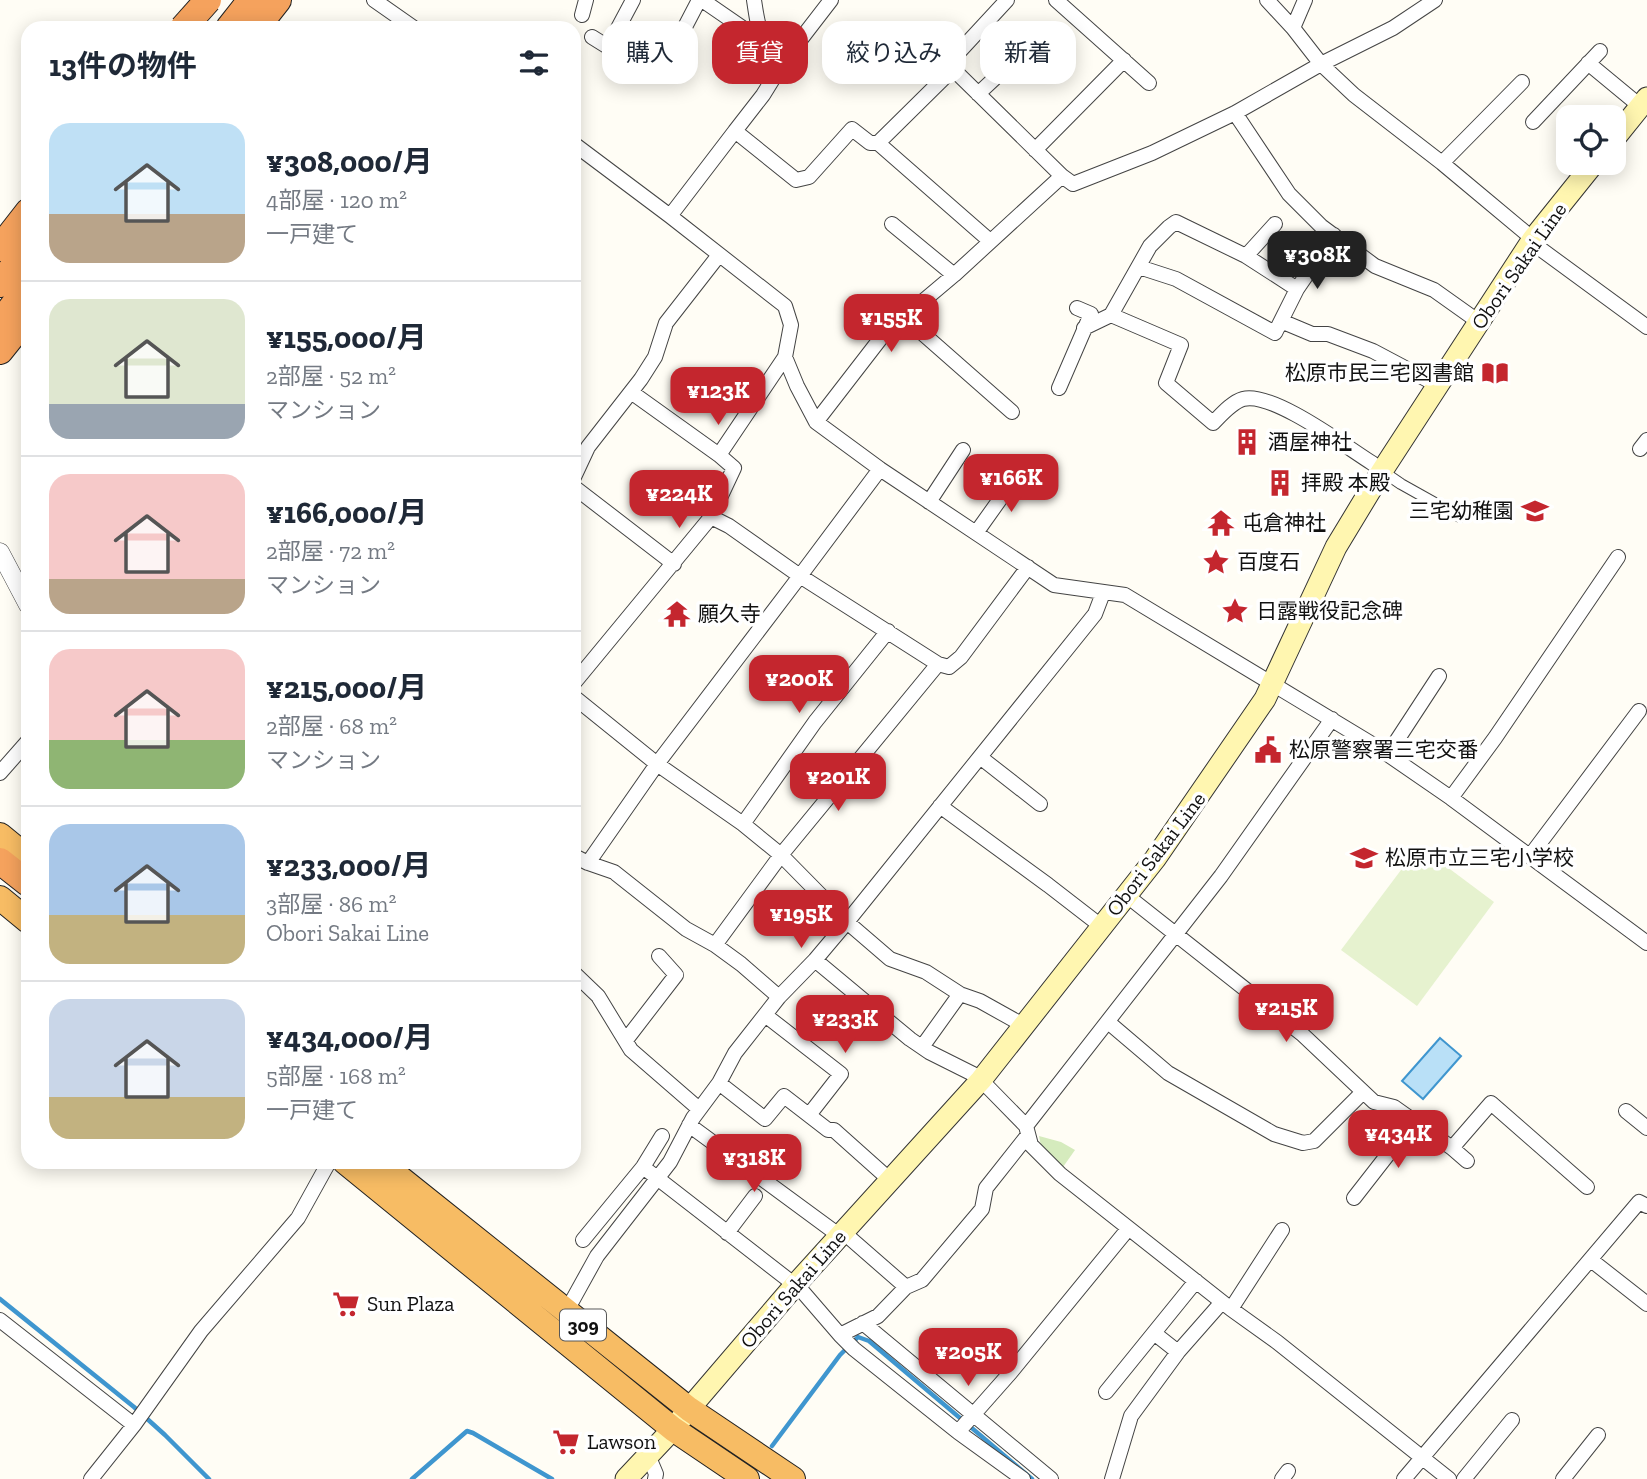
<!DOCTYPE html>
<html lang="ja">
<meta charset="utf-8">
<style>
body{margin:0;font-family:"Zilla Slab","Noto Sans JP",serif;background:#f2f2f3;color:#1f2937;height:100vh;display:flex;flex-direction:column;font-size:26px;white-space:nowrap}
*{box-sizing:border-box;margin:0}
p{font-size:23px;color:#747a83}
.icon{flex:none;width:38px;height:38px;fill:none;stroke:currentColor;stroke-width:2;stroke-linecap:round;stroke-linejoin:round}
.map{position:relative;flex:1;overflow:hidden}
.drawer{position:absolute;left:21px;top:21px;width:560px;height:1148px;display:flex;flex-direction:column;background:#fff;border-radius:21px;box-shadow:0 4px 18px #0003}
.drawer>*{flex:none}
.banner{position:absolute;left:602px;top:21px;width:665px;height:63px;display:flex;gap:14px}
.tools{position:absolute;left:1556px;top:105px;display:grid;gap:14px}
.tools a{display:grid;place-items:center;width:70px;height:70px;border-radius:14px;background:#fff;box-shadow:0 4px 18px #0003;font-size:35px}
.price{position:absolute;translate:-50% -60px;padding:0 16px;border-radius:14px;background:#c4262e;color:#fff;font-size:23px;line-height:46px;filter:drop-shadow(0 2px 4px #0008)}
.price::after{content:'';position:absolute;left:50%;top:42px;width:21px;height:16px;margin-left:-10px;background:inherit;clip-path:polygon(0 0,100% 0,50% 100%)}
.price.current{background:#222;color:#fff}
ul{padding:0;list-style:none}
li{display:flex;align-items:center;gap:21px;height:175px;padding:0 28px}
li+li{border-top:2px solid #e0e1e3}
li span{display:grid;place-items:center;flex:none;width:196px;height:140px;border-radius:21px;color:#555}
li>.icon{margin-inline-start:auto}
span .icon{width:84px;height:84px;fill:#fffc;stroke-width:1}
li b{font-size:30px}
h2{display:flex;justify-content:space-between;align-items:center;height:84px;padding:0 28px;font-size:30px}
.tag{padding:0 24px;border-radius:21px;background:#fff;box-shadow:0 4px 18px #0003;font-size:24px;line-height:63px}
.tag.current{background:#c4262e;color:#fff}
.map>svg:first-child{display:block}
.green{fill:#d5ebbd}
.pitch{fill:#e6f2cf}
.water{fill:#b9e0f7;stroke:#3f96cf;stroke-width:2}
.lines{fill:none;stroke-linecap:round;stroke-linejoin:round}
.stream{stroke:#3f96cf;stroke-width:4.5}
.pedestrian-casing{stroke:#444;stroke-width:12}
.minor-casing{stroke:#444;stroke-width:16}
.tertiary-casing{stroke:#444;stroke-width:19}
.secondary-casing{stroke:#333;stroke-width:23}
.trunk-casing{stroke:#222;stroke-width:26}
.motorway-casing{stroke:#222;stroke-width:28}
.pedestrian{stroke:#fff;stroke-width:10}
.minor{stroke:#fff;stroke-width:14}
.tertiary{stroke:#fff;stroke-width:18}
.secondary{stroke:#fff6b0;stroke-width:21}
.trunk{stroke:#f7bc64;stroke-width:24}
.motorway{stroke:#f5a25d;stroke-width:26}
.motorway-bridge-casing{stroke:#222;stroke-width:28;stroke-linecap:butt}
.motorway-bridge{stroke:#f5a25d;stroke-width:26}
.labels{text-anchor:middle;stroke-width:7;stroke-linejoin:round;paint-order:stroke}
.shield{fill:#fff;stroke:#585858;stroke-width:2}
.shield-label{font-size:19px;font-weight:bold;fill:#111}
.street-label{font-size:21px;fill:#111;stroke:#fff}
.poi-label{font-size:21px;fill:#111;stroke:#fff;text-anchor:start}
</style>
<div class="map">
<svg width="1647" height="1479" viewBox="0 0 1647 1479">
<rect width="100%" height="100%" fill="#fffdf5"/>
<path class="green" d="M1039 1136 1061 1142 1075 1150 1063 1167C1048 1158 1042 1154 1039 1136Z"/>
<path class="pitch" d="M1419 846 1494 902 1417 1006 1341 950Z"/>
<path class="water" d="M1440 1038 1461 1056 1423 1099 1402 1081Z"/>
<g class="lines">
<path class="stream" d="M0 1299 134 1407 165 1435 209 1479
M772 1446 840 1355 858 1337 869 1341 1032 1479
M412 1479 467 1431 473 1433 552 1479"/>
<defs>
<path id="pedestrian" d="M1382 471 1401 484 1460 517"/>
<path id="minor" d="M374 0 414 28
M702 0 766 44
M754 0C759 34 759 37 784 61
M1056 0 1149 83
M1267 0 1293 28 1321 64 1354 95 1442 163 1533 239
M582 15 586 0
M1293 28 1305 0
M592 37 653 75 662 71 699 0
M608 47 633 0
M1588 63 1640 106
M953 69 1062 176 1073 184 1152 153 1235 113 1321 64 1393 28 1435 0
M978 94 1028 47
M1235 113 1289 194 1321 226 1375 266 1434 290 1479 322
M1533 122 1600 51
M735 131 763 95 784 61 831 0
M878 143 990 241
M574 144 670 216 785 306 791 325 785 357 719 455 734 468 711 517 574 683
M1035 150 1124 60
M1442 163 1522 82
M670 216 735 131 796 180 809 177 852 129 870 143H878L953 69 958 53 1007 0
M892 224 954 275
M1531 242 1647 327
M1246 256 1275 224
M1139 267 1176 279 1275 333 1297 289 1334 235
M1111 315 1181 345 1166 383 1213 423C1221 415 1232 402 1243 399 1272 391 1345 446 1372 463L1382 471
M904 317 1012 412
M1281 321 1312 334H1328L1373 351 1439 386
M1084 328 1111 315 1150 246 1169 227 1176 222 1246 256 1297 289
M785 357 797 386 816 422 880 469 1054 585 1125 595 1377 747 1451 798 1647 943
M1059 388 1091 314 1077 308
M631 392 719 455
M816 422 884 334 954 275 1062 176
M1640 449 1647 440
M574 477 588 447 641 379 655 357 666 323 719 255
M574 487 674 564
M929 502 963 450
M711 517 729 526 800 576 938 664 949 667 961 657 1028 567
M976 533 1018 474
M574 697 657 764 743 824 781 855 847 922 890 959 926 972 960 994 980 1001 1023 1025
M1388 754 1439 676
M980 757 1040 804
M0 773 28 741
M1451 798 1495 738 1618 557
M940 806 1048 885 1101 926
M743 824 815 722 888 631
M574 856 588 863 614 872 686 929 715 945 741 964 779 997
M1530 856 1639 711
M588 863 657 764 800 576 880 469
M1126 895 1302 1034 1374 1102 1394 1107 1452 1148 1467 1161
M715 945 781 855 938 664
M815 960 910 1039 929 1052 973 1074 981 1080 1026 1126 1031 1145 1060 1174 1231 1309 1277 1342 1449 1479
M574 973 598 996 631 1050 699 1109
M765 1015 841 1074 809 1115
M1108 1022 1168 1073 1274 1134 1303 1143 1314 1141 1363 1092
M626 1040 676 975 659 956
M922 1047 960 994
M719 1083 765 1119 784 1096 828 1130H834L890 1180
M1626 1111 1647 1128
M689 1125 840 1236
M1026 1126 1221 876 1332 719
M1452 1148 1491 1103 1587 1187
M643 1167 795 1285
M1354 1198 1414 1121
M843 1232 906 1287
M727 1233 755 1196
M583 1240 643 1167 662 1136
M1591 1260 1647 1304
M796 1284 840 1335 854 1349 958 1432 1011 1372 1128 1229
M1231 1309 1282 1230
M566 1312 597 1256 670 1162 693 1118 719 1083 735 1053 779 997 815 960 847 922 1095 614 1103 593
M0 1320 134 1425
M863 1323 1051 1479
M1154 1333 1178 1352
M840 1335 878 1316 906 1287 922 1280 982 1209 986 1188 1028 1135
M1106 1392 1196 1281
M958 1432 1023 1479
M648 1455 656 1474 655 1479
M91 1479 134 1425 201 1331 298 1218 329 1162
M1112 1479 1131 1416 1178 1352 1222 1302
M1282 1479 1288 1471
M1404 1479 1639 1202 1647 1206
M1464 1479 1512 1420
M1563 1479 1598 1435"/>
<path id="tertiary" d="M0 552 28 605"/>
<path id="secondary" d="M1614 139 1647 98
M626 1479 673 1429 689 1409 796 1284 981 1080 1155 859 1265 699 1336 547 1382 471 1533 239 1594 163"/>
<path id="trunk" d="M0 835 28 858
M0 898 28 921
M345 1162 673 1429 747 1479
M380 1162 689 1409 793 1479"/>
<path id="motorway" d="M229 28 251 0
M256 28 278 0
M0 248 28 212
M0 284 28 247
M0 323 28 286
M0 351 28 316
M0 861 28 883"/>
</defs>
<use href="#pedestrian" class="pedestrian-casing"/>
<use href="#minor" class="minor-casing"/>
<use href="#tertiary" class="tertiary-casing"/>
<use href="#secondary" class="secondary-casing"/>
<use href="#trunk" class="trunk-casing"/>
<use href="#motorway" class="motorway-casing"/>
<use href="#pedestrian" class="pedestrian"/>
<use href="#minor" class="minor"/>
<use href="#tertiary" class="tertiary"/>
<use href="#secondary" class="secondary"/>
<use href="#trunk" class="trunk"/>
<use href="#motorway" class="motorway"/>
<defs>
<path id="motorway-bridge" d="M183 28 208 0"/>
</defs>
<use href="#motorway-bridge" class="motorway-bridge-casing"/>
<use href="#motorway-bridge" class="motorway-bridge"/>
</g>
<defs>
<symbol id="library-bare" viewBox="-9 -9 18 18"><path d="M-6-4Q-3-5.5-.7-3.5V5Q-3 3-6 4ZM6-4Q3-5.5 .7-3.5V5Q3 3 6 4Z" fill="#c4262e" stroke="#fff" stroke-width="2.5" paint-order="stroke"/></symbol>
<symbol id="building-bare" viewBox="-9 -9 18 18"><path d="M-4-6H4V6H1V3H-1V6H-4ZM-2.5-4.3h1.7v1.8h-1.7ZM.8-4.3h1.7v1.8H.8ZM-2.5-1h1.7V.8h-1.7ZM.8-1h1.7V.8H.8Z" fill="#c4262e" stroke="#fff" stroke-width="2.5" paint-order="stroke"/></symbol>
<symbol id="school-bare" viewBox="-9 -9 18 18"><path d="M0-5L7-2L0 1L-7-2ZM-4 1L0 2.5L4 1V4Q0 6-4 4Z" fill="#c4262e" stroke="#fff" stroke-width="2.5" paint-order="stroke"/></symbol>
<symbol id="temple-bare" viewBox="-9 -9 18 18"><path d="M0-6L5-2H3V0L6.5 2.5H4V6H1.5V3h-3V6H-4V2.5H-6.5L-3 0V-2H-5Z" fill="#c4262e" stroke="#fff" stroke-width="2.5" paint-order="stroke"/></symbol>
<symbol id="sight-bare" viewBox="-9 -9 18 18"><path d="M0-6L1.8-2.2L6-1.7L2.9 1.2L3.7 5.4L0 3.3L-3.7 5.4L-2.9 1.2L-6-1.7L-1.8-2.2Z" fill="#c4262e" stroke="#fff" stroke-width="2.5" paint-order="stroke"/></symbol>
<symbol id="civic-bare" viewBox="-9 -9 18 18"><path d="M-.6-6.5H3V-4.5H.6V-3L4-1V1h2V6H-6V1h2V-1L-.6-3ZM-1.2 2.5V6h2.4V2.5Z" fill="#c4262e" stroke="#fff" stroke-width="2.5" paint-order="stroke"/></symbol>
<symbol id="supermarket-bare" viewBox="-9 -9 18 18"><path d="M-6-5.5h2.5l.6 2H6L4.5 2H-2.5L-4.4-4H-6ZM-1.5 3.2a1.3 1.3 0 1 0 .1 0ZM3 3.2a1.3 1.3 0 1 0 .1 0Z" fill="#c4262e" stroke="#fff" stroke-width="2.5" paint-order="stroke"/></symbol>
</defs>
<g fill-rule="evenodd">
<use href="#library-bare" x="1476" y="354" width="38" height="38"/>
<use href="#building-bare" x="1228" y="423" width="38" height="38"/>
<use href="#building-bare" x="1261" y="464" width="38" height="38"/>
<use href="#school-bare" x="1516" y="492" width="38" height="38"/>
<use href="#temple-bare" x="1202" y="504" width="38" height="38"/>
<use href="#sight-bare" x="1197" y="543" width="38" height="38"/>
<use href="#sight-bare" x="1216" y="592" width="38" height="38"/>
<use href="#temple-bare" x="658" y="595" width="38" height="38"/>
<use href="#civic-bare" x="1249" y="731" width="38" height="38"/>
<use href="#school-bare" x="1345" y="839" width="38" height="38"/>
<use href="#supermarket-bare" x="327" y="1285" width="38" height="38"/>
<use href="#supermarket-bare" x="547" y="1423" width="38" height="38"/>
</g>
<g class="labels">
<rect class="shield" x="560" y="1309.5" width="46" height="31" rx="5"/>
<g class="shield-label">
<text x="583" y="1332">309</text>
</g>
<g class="street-label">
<text transform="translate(1519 266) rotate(-55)" y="7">Obori Sakai Line</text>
<text transform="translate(1156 854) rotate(-53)" y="7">Obori Sakai Line</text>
<text transform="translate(793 1289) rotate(-49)" y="7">Obori Sakai Line</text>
</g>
<g class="poi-label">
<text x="1474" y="380" text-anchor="end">松原市民三宅図書館</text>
<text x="1268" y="449">酒屋神社</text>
<text x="1301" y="490">拝殿 本殿</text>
<text x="1514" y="518" text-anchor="end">三宅幼稚園</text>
<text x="1242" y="530">屯倉神社</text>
<text x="1237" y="569">百度石</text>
<text x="1256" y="618">日露戦役記念碑</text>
<text x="698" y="621">願久寺</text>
<text x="1289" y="757">松原警察署三宅交番</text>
<text x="1385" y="865">松原市立三宅小学校</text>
<text x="367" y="1311">Sun Plaza</text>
<text x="587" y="1449">Lawson</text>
</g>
</g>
</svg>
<div class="tools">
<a><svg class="icon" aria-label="locate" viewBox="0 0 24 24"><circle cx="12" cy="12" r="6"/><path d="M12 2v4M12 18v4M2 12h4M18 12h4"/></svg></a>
</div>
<b class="price current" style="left:1317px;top:291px">¥308K</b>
<b class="price" style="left:891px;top:354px">¥155K</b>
<b class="price" style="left:718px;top:427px">¥123K</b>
<b class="price" style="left:1011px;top:514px">¥166K</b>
<b class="price" style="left:679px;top:530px">¥224K</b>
<b class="price" style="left:799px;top:715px">¥200K</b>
<b class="price" style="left:838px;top:813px">¥201K</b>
<b class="price" style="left:801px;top:950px">¥195K</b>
<b class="price" style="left:1286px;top:1044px">¥215K</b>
<b class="price" style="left:845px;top:1055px">¥233K</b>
<b class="price" style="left:1398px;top:1170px">¥434K</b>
<b class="price" style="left:754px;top:1194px">¥318K</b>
<b class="price" style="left:968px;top:1388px">¥205K</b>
<div class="banner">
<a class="tag">購入</a>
<a class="tag current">賃貸</a>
<a class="tag">絞り込み</a>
<a class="tag">新着</a>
</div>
<section class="drawer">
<h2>13件の物件<svg class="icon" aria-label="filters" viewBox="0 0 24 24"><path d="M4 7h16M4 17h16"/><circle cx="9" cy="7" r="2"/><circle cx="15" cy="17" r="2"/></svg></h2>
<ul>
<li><span style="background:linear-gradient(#bfe0f5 65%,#b9a48a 0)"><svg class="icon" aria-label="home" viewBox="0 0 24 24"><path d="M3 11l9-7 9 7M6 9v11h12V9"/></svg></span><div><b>¥308,000/月</b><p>4部屋 · 120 m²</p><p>一戸建て</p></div></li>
<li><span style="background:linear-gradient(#dfe7d0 75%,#9aa5b1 0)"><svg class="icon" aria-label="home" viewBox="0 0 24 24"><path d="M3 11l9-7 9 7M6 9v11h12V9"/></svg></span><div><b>¥155,000/月</b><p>2部屋 · 52 m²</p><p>マンション</p></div></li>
<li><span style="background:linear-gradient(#f6c9c9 75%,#b9a48a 0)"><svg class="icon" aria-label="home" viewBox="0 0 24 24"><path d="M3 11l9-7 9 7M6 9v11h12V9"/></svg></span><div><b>¥166,000/月</b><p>2部屋 · 72 m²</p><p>マンション</p></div></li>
<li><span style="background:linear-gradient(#f6c9c9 65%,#8fb573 0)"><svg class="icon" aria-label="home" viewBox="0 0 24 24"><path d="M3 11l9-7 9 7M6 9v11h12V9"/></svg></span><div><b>¥215,000/月</b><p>2部屋 · 68 m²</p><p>マンション</p></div></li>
<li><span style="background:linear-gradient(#a9c7e8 65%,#c2b280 0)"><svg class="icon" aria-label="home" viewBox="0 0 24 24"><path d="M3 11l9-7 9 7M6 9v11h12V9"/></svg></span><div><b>¥233,000/月</b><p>3部屋 · 86 m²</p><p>Obori Sakai Line</p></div></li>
<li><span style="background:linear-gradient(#c9d6e8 70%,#c2b280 0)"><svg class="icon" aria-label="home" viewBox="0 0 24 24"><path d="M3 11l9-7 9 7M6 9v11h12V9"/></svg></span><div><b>¥434,000/月</b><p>5部屋 · 168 m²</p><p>一戸建て</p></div></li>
</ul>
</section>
</div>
